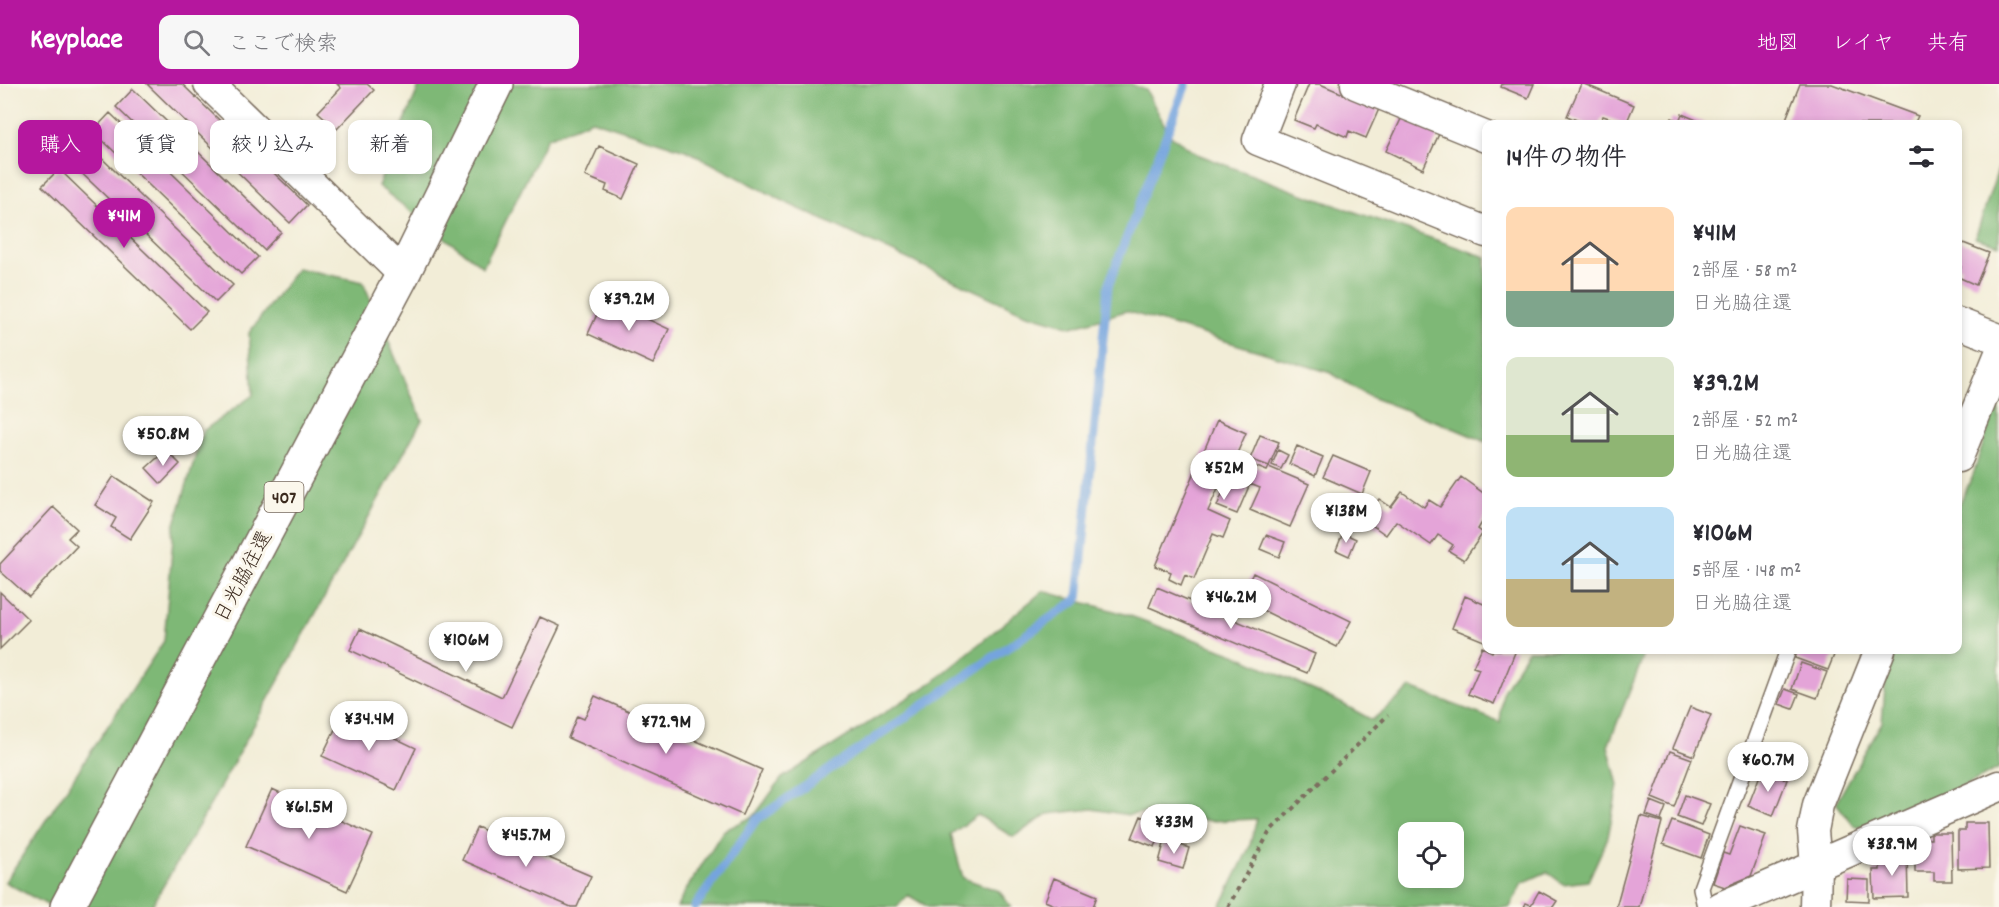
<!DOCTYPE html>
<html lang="ja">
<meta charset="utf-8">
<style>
body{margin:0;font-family:Dekko,"Klee One",sans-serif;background:#f7f7f7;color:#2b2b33;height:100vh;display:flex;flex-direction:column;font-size:22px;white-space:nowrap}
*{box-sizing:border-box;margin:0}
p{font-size:20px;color:#7c7c81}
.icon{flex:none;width:33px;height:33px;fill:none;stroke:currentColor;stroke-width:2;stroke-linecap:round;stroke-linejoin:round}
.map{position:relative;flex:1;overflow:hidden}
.sheet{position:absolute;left:1482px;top:36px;width:480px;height:534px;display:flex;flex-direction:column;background:#fff;border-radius:12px;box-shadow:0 3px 9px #0003}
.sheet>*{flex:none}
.hud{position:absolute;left:18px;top:36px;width:570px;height:54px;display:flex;gap:12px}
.controls{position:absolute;left:1398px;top:738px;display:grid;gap:12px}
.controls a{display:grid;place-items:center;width:66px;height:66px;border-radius:12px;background:#fff;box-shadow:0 3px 9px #0003;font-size:30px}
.price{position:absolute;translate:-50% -51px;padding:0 14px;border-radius:21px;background:#fff;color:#222;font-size:20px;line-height:39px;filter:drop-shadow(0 2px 3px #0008)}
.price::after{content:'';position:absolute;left:50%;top:36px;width:18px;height:14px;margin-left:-9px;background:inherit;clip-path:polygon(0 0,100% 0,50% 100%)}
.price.selected{background:#b5179e;color:#fff}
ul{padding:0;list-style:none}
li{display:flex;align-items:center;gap:18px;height:150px;padding:0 24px}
li span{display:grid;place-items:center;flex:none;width:168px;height:120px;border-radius:12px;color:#555}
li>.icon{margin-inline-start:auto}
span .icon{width:72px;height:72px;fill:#fffc;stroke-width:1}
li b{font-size:26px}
h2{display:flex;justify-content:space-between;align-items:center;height:72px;padding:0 24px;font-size:26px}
.pill{padding:0 21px;border-radius:12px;background:#fff;box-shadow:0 3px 9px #0003;font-size:21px;line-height:54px}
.pill.selected{background:#b5179e;color:#fff}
header{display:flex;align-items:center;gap:36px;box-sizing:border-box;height:84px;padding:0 30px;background:#b5179e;color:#fff}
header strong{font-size:28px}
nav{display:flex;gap:33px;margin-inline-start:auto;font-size:21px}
.search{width:420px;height:54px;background:#f7f7f7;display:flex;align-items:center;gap:15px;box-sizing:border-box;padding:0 21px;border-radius:12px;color:#7c7c81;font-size:22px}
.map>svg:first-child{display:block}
.forest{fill:#7eb876;stroke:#5c714a;stroke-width:1.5;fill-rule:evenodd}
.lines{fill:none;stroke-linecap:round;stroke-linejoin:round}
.stream{stroke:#75a4de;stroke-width:9}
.building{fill:#e4a4d8}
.service-casing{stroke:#7b6e5f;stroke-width:18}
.minor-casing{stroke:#7b6e5f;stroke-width:33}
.trunk-casing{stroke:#7b6e5f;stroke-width:36}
.path{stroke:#7b6e5f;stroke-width:4;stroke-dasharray:4.5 4.5;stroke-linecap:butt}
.service{stroke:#fff;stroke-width:15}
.minor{stroke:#fff;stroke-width:30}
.trunk{stroke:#fff;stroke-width:33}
.labels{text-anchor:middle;stroke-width:6;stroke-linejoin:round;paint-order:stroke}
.shield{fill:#fbf7ec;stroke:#75685c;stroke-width:1.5}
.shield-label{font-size:18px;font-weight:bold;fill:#3b2a1e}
.street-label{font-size:20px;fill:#3b2a1e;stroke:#fbf7ec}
</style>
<header>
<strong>Keyplace</strong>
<div class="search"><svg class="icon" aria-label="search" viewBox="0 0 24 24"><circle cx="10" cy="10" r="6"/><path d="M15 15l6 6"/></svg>ここで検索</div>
<nav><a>地図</a><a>レイヤ</a><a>共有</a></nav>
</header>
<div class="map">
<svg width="1999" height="823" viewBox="0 0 1999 823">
<rect width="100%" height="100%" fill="#fbf7ec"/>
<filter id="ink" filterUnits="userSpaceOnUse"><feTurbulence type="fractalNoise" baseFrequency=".0167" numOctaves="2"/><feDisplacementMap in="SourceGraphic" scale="12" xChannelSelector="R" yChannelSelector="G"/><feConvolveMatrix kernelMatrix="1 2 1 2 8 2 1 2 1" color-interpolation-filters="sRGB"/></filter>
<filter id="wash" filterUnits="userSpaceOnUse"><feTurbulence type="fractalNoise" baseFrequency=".008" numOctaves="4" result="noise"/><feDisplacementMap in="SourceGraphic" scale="24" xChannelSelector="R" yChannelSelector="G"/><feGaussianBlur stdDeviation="1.35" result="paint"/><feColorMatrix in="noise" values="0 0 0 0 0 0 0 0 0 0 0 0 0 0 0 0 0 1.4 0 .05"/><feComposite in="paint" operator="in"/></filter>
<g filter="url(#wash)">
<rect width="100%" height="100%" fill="#f2edd7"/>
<path class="forest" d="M420 0H1131L1146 6 1170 51 1197 70 1294 107 1486 173V358L1448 342 1368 312 1331 289 1126 227 1072 243 1024 229 791 121 688 67 592 36 547 54 483 183 378 102Z
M1999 83V161L1975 154Z
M297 184 363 198 422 336 203 734 151 823H51L5 798 164 557 174 443 203 347 253 311 249 249Z
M1999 310V684L1959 705 1866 742H1854L1836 719 1882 638 1886 593 1897 566H1958V423L1973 391Z
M1043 507 1125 530 1237 571 1341 619 1372 636 1411 604 1500 638 1503 607 1528 566H1646L1608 662 1618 701 1608 753 1588 797 1563 800 1547 788 1522 799 1510 823H1220L1249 764 1257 735 1210 737 1155 727 1129 731 1092 725 1048 730 1013 753 978 731 951 750 963 794 999 807 1011 823H928L908 811 897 823H677L686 806 723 747 754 732 782 694 933 598ZM1408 748H1454V794H1408Z"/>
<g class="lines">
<path class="stream" d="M695 823 756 736 1078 515 1108 202 1186 0"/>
</g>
<g id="blocks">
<path class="building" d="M147 0H182L307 121 290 139Z
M337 0H367L374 6 337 45 318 28 341 4Z
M1309 0H1320L1379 25 1366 54 1349 47 1347 53 1316 40 1314 44 1294 36Z
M1502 0H1534L1528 14 1501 3Z
M1581 0H1584L1634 21 1626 40 1603 32 1599 40H1586L1567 32Z
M1800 0H1832L1918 32 1914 40H1784Z
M133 5 281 148 264 166 116 23Z
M110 29 258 173 241 190 93 47Z
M1682 30 1706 40H1669L1672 34 1679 37Z
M1402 33 1439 50 1423 85 1386 67Z
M85 58 233 201 216 218 68 76Z
M599 62 639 80 623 115 605 107 607 101 585 92Z
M59 85 207 228 190 245 42 102Z
M1958 157 1989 169 1976 201 1958 193 1961 183 1958 182Z
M604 215 669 245 653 280 588 250Z
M1217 336 1246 349 1235 374 1267 387 1269 383 1309 400 1290 443 1250 426 1260 404 1250 400 1237 430 1217 422 1230 391 1225 388 1208 427 1230 437 1223 454 1213 450 1194 495 1185 491 1181 501 1169 495 1171 488 1155 482Z
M1260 351 1279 358 1269 382 1250 375Z
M1297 362 1323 373 1315 392 1289 380Z
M166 366 180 380 161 400 146 384Z
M1278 366 1288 371 1281 385 1272 381Z
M1333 372 1371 388 1362 410 1323 393Z
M114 392 154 418 130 455 111 443 116 434 95 421Z
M1461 393 1486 411V432L1478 445 1483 449 1464 476 1449 467 1453 461 1438 451 1431 461 1396 437 1386 451 1365 436 1379 415 1391 423 1402 408 1424 423 1429 416 1440 423Z
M53 423 77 445 68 454 77 462 29 513 0 487V480Z
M1343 449 1356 455 1349 472 1336 466Z
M1266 451 1285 458 1279 473 1260 465Z
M1253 489 1351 537 1337 563 1240 515Z
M1157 503 1315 570 1307 589 1149 523Z
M0 508 29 536 0 565Z
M1465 512 1486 521V558L1452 544Z
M540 533 560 542 512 643 350 566 360 545 502 613Z
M1482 563 1492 568 1493 566H1516L1494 620 1468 610 1479 585 1473 583Z
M1798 566H1836L1828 586 1795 574Z
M1801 579 1827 588 1817 614 1792 605Z
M1785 605 1799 610 1793 625 1779 620Z
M595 612 762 686 742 731 568 654 577 632 584 635Z
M1690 623 1711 631 1694 672 1673 664Z
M343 629 416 664 396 706 322 672Z
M1670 667 1692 675 1674 723 1652 714Z
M1762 686 1787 696 1773 732 1748 722Z
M272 705 373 751 347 807 246 762Z
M1685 711 1710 720 1701 742 1677 733Z
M1651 717 1666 723 1661 736 1646 731Z
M1141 732 1164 741 1155 763 1132 754Z
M1641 732 1662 738 1639 823H1616Z
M1672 737 1709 751 1701 774 1663 760Z
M1965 739H1988L1989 784 1958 785V747H1965Z
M1740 742 1766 751 1751 792 1725 803 1713 799 1723 769 1729 771Z
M477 743 591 792 577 823H571L462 776Z
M1931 749H1951L1952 797H1934V788H1915V767H1923V755H1931Z
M1165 756 1189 764 1183 785 1159 778Z
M1907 769 1908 813 1874 814 1873 786H1880V776L1887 775V770Z
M1054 794 1097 812 1093 823H1059L1045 817Z
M1847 795 1869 796V817L1846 816Z
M1539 807 1557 817 1553 823H1524L1526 819 1531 821Z"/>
</g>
</g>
<g filter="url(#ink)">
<use href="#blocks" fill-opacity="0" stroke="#7b6e5f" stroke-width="1.5"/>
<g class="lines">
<defs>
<path id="service" d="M1705 823 1701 804 1788 566"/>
<path id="minor" d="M209 0 403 190
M1280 0 1258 56 1486 148
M1356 0 1486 53
M1958 239 1999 255
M1958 373 1999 272
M1721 823 1999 702
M1815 823 1816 781 1813 747 1818 721 1880 566"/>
<path id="trunk" d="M67 823 403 190 496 0"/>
</defs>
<use href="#service" class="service-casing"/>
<use href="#minor" class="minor-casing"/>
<use href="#trunk" class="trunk-casing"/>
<path class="path" d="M1228 823 1270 747 1388 631"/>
<use href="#service" class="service"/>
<use href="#minor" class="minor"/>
<use href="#trunk" class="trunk"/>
</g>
</g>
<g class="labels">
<rect class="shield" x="264.5" y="398" width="39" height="30" rx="4.5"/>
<g class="shield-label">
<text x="284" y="419">407</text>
</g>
<g class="street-label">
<text transform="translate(242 492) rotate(-62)" y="7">日光脇往還</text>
</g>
</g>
</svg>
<div class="controls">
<a><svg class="icon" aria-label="locate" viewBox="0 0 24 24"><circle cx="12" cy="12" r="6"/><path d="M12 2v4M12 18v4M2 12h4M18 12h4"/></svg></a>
</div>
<b class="price selected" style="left:124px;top:165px">¥41M</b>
<b class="price" style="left:629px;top:248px">¥39.2M</b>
<b class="price" style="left:163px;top:383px">¥50.8M</b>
<b class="price" style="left:1224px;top:417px">¥52M</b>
<b class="price" style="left:1346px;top:460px">¥138M</b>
<b class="price" style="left:1231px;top:546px">¥46.2M</b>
<b class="price" style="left:466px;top:589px">¥106M</b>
<b class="price" style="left:369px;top:668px">¥34.4M</b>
<b class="price" style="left:666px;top:671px">¥72.9M</b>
<b class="price" style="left:1768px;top:709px">¥60.7M</b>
<b class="price" style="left:309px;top:756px">¥61.5M</b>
<b class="price" style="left:1174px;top:771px">¥33M</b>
<b class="price" style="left:526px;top:784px">¥45.7M</b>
<b class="price" style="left:1892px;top:793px">¥38.9M</b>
<div class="hud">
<a class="pill selected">購入</a>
<a class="pill">賃貸</a>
<a class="pill">絞り込み</a>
<a class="pill">新着</a>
</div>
<section class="sheet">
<h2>14件の物件<svg class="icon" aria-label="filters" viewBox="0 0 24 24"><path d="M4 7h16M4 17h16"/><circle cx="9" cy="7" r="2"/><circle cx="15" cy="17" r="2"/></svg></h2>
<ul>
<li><span style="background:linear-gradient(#ffd9b3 70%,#7fa58c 0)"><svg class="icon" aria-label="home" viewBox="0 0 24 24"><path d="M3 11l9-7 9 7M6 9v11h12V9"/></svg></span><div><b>¥41M</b><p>2部屋 · 58 m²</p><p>日光脇往還</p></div></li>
<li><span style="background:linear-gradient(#dfe7d0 65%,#8fb573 0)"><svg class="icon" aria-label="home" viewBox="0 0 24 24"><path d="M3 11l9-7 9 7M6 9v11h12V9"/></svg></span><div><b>¥39.2M</b><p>2部屋 · 52 m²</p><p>日光脇往還</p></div></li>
<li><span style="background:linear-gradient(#bfe0f5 60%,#c2b280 0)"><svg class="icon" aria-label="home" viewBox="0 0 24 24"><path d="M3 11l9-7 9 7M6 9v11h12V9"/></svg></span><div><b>¥106M</b><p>5部屋 · 148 m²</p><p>日光脇往還</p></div></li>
</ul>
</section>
</div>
